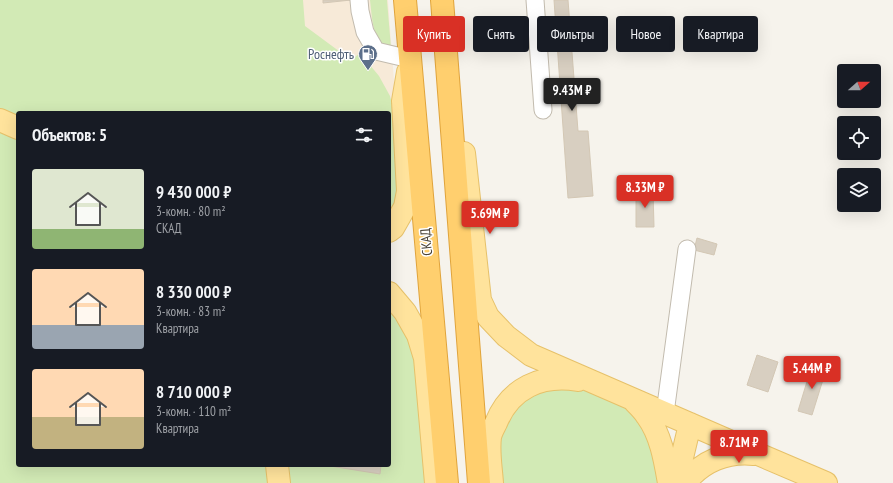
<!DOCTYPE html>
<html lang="ru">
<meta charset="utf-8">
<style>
body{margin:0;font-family:"PT Sans Narrow",sans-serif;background:#20242c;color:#f1f3f6;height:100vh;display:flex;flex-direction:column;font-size:15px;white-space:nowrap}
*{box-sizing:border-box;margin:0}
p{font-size:13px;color:#9ea1a6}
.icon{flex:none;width:22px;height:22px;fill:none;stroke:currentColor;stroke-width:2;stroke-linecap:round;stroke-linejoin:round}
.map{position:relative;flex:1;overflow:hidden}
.details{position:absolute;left:16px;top:111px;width:375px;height:356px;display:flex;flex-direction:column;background:#171b24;border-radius:4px;box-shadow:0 4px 16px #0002}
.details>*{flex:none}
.hud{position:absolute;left:403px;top:16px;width:380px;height:36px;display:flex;gap:8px}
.needle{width:26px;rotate:69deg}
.controls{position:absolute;left:837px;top:64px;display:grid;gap:8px}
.controls a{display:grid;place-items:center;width:44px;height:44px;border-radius:4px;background:#171b24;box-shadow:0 4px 16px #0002;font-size:20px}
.price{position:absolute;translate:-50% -34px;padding:0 9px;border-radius:4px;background:#d93025;color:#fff;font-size:13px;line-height:26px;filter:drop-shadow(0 1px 2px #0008)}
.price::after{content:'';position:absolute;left:50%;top:24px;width:12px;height:9px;margin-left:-6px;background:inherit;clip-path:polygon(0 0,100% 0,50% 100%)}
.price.on{background:#222;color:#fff}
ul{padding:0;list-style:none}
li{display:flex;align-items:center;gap:12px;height:100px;padding:0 16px}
li span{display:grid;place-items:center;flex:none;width:112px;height:80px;border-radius:4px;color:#555}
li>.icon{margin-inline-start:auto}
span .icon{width:48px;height:48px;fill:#fffc;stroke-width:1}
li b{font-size:17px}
h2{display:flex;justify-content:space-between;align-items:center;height:48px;padding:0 16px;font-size:17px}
.chip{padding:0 14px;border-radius:4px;background:#171b24;box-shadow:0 4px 16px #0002;font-size:14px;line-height:36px}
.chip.on{background:#d93025;color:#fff}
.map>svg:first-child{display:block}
.commercial{fill:#f7ead8}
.green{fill:#d2eab5}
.building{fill:#d8cfc1;stroke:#d3c7b4}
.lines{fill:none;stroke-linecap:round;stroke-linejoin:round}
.minor-casing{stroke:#c2bbae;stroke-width:19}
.major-casing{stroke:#e6c16a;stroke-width:24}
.highway-casing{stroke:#e0a43c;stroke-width:24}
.minor{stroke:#fff;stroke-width:17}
.major{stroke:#ffe39c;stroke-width:22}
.highway{stroke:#ffcf6e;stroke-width:22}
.labels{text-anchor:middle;stroke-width:3;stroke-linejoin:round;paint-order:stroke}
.service-label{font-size:14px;fill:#4e5e75;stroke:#fff;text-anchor:end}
.street-label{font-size:14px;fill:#4b4439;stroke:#fff}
</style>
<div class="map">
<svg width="893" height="483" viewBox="0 0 893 483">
<rect width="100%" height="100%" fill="#f6f3ec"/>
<path class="commercial" d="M297 0H388L397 122 389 113 299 28Z"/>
<path class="green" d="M0 0H303L305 26 351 60 360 53 379 76 390 96 397 122 401 190 389 222V113H18V120L0 112Z
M370 0H387L391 48H383C372 33 372 17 370 0Z
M0 130 18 138V465H389V303L398 312 418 366 429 483H0Z
M568 384 626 405 643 421 662 483H497L495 449 505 417 523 395Z"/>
<path class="building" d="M323 0H351L323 3Z
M554 0H568L578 131H588L593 196 568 198Z
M653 191 654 227H636V192Z
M697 238 717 244 714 255 694 250Z
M757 355 778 362 768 392 747 385Z
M812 365 826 370 812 415 798 411Z
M324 465H381L380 474Z"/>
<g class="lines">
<defs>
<path id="minor" d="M359 0 360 11 365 32 376 51 410 59
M535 0 543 110
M665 413 687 249"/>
<path id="major" d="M0 120 18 128
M464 153 480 300 488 317 506 336 531 355 736 444 758 454 826 483
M389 231 393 228 405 207 408 191 403 101 408 72
M389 293 405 312 418 335 425 358 436 483
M635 402C639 406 644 411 647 416 661 435 665 460 669 483
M277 465 279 483
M492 483C491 468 488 452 490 437 491 432 494 427 496 423 510 388 541 374 578 380
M676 483 690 424
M685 483C702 461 727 451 754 454"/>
<path id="highway" d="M405 0 447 483
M442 0 479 483"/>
</defs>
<use href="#minor" class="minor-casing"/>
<use href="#major" class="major-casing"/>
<use href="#highway" class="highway-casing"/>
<use href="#minor" class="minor"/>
<use href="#major" class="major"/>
<use href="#highway" class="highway"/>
</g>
<defs>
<symbol id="fuel-pin" viewBox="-11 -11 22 30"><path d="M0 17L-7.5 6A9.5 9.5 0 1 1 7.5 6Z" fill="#5c6f8a" stroke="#fff"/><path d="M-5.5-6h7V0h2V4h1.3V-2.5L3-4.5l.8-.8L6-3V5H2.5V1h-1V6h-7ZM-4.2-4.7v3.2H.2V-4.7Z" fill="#fff"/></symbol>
</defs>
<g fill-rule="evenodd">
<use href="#fuel-pin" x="357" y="43" width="22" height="30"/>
</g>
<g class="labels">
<g class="service-label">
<text x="354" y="59">Роснефть</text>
</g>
<g class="street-label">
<text transform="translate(426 242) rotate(-95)" y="5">СКАД</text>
</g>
</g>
</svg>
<div class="controls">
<a><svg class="needle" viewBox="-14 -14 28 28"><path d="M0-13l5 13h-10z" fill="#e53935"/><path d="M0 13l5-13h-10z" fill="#9ea1a6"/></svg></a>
<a><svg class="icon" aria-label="locate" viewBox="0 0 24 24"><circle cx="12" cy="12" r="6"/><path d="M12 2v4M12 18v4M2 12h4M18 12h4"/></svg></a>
<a><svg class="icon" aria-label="layers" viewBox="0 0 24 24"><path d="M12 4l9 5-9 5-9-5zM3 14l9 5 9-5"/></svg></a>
</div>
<b class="price on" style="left:572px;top:112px">9.43M ₽</b>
<b class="price" style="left:645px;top:209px">8.33M ₽</b>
<b class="price" style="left:490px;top:235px">5.69M ₽</b>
<b class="price" style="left:812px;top:390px">5.44M ₽</b>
<b class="price" style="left:739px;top:464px">8.71M ₽</b>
<div class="hud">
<a class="chip on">Купить</a>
<a class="chip">Снять</a>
<a class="chip">Фильтры</a>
<a class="chip">Новое</a>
<a class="chip">Квартира</a>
</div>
<section class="details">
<h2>Объектов: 5<svg class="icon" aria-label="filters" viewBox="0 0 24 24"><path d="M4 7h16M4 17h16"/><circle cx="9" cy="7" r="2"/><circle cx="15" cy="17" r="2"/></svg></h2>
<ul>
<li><span style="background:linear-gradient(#dfe7d0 75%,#8fb573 0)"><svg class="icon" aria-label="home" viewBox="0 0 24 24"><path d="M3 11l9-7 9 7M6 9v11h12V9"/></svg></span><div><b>9 430 000 ₽</b><p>3-комн. · 80 m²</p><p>СКАД</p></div></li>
<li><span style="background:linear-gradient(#ffd9b3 70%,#9aa5b1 0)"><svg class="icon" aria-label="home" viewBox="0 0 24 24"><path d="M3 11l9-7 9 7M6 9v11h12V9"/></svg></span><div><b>8 330 000 ₽</b><p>3-комн. · 83 m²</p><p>Квартира</p></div></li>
<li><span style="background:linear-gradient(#ffd9b3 60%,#c2b280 0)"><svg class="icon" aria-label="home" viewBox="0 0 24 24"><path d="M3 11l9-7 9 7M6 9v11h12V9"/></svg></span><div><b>8 710 000 ₽</b><p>3-комн. · 110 m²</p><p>Квартира</p></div></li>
</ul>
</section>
</div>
